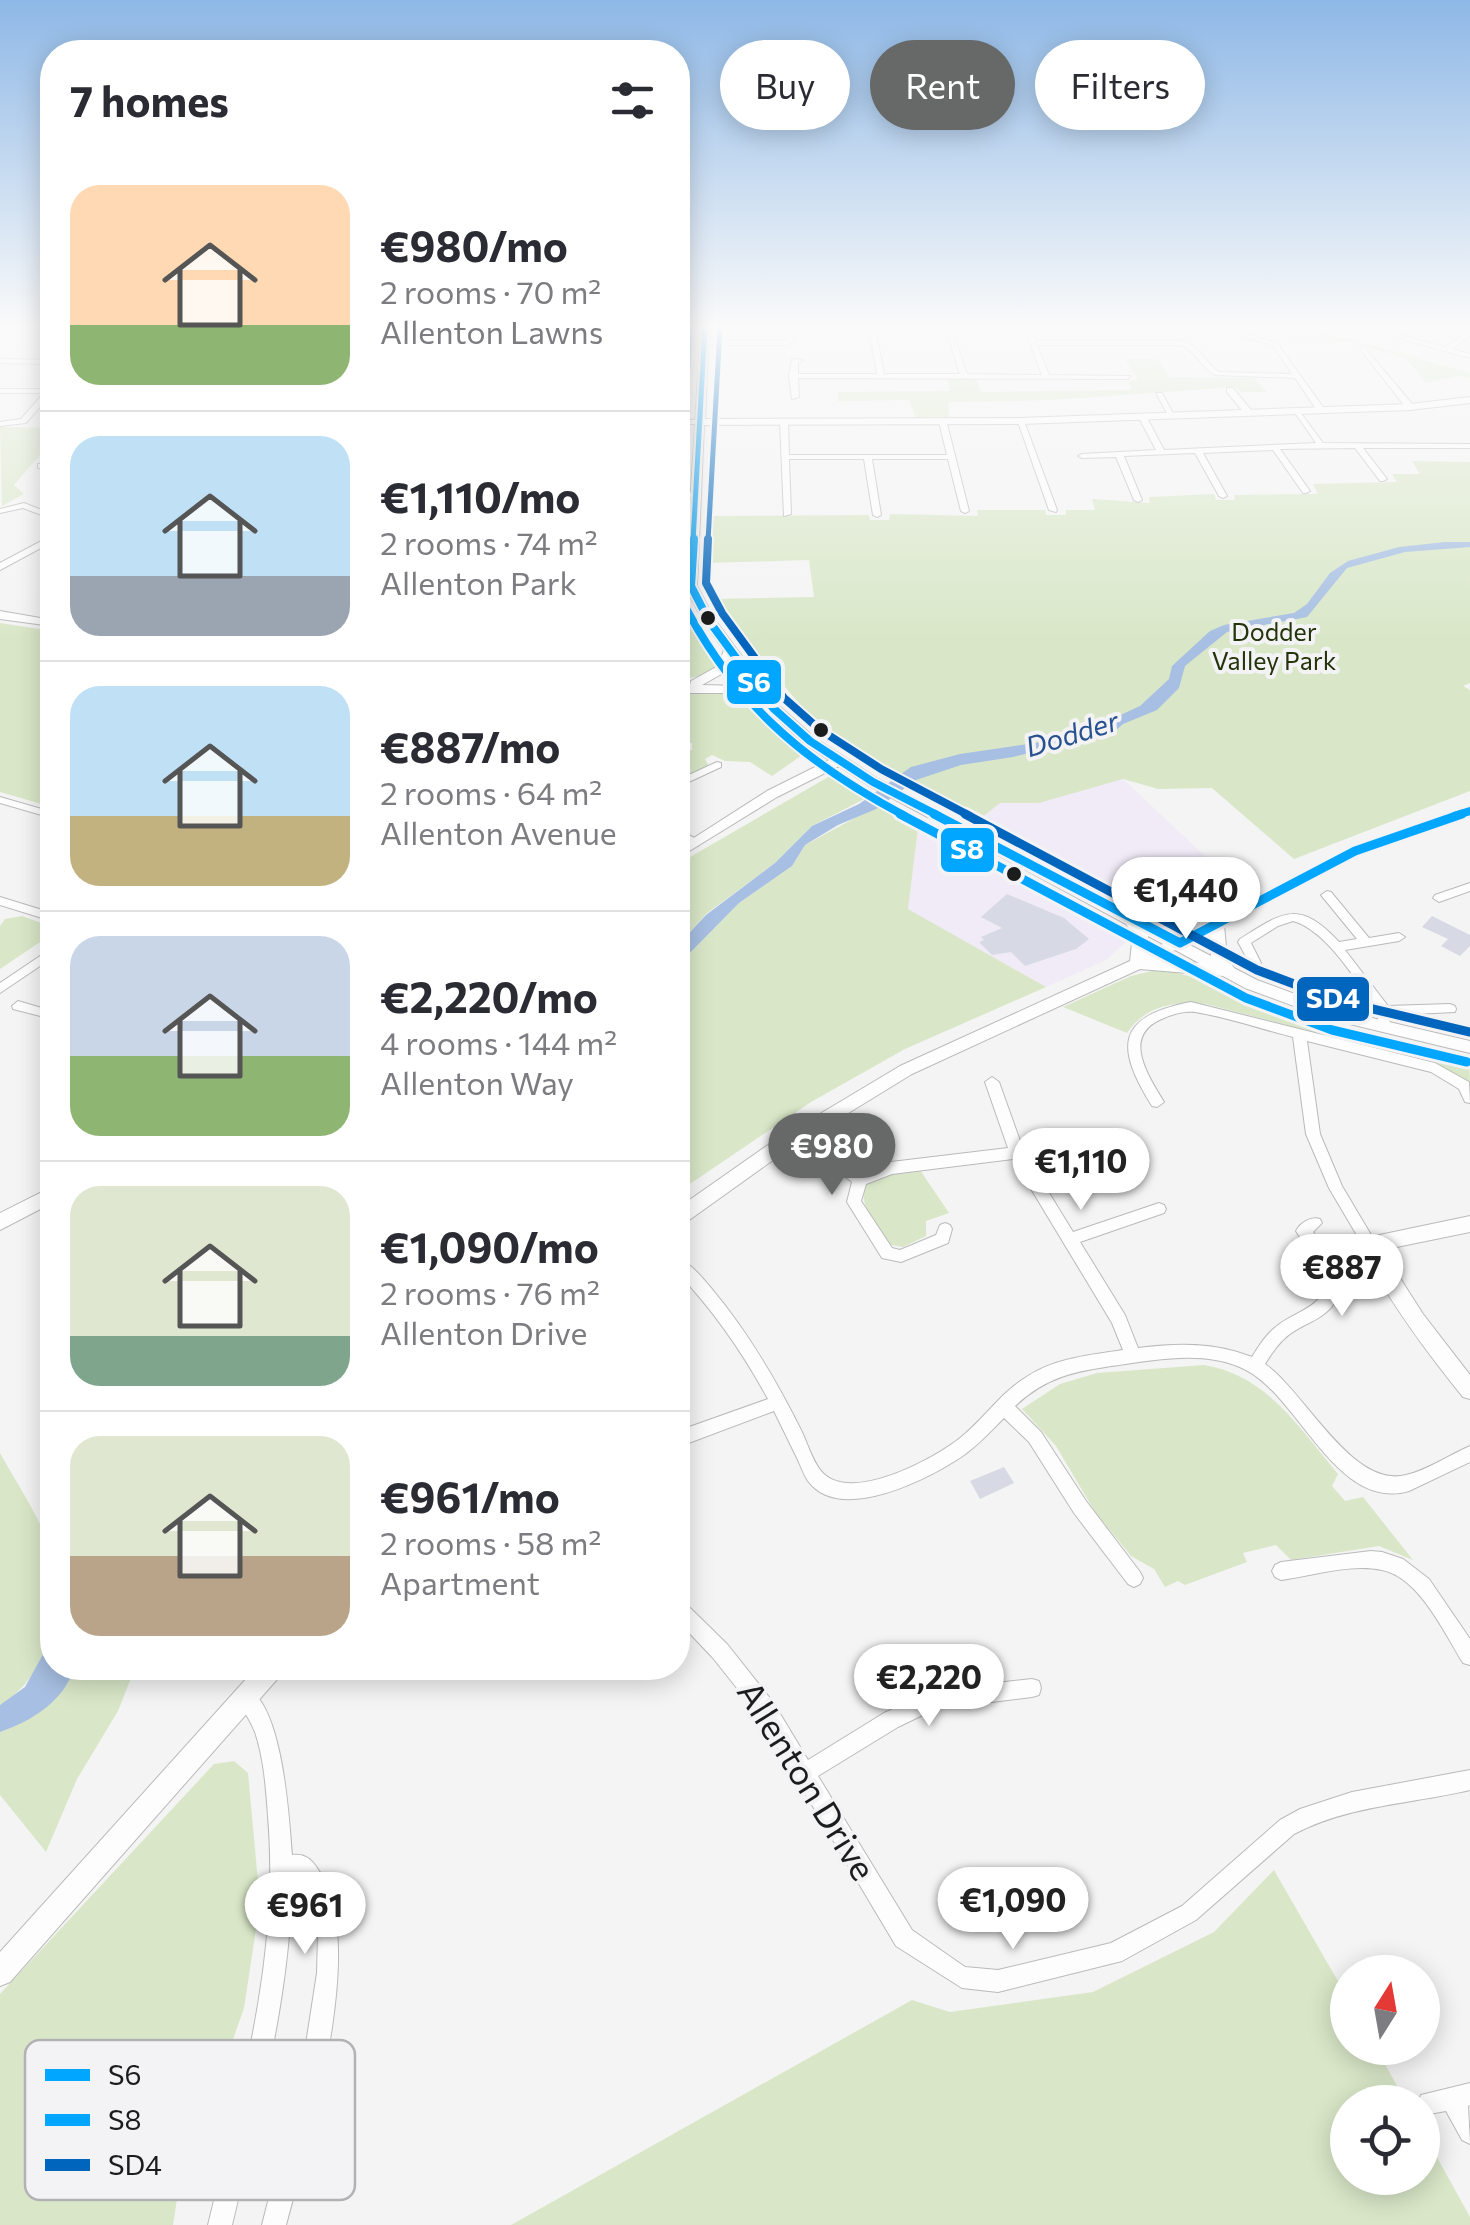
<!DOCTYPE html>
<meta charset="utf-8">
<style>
body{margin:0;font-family:Commissioner,sans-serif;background:#f2f2f3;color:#2b2b33;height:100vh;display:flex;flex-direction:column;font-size:38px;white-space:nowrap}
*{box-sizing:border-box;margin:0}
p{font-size:32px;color:#7c7c81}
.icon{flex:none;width:55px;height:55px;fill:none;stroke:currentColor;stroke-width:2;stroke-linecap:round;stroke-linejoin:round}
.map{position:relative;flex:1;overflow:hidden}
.panel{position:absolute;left:40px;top:40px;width:650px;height:1640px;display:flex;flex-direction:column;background:#fff;border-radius:40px;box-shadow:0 5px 25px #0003}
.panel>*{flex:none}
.hud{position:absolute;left:720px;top:40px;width:600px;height:90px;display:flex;gap:20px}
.needle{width:65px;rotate:11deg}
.buttons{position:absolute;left:1330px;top:1955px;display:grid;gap:20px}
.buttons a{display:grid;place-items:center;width:110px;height:110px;border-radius:50%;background:#fff;box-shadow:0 5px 25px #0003;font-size:50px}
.price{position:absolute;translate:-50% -85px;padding:0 22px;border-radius:35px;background:#fff;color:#222;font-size:32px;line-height:65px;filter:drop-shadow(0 2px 5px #0008)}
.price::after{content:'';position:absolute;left:50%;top:60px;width:30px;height:22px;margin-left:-15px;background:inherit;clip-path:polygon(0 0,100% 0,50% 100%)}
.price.current{background:#676868;color:#fff}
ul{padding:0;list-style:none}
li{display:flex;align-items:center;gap:30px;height:250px;padding:0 30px}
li+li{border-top:2px solid #e1e1e2}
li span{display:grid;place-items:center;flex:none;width:280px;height:200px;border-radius:30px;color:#555}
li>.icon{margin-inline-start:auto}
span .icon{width:120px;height:120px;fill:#fffc;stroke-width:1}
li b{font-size:42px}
h2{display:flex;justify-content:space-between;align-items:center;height:120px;padding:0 30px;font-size:42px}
.tag{padding:0 35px;border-radius:45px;background:#fff;box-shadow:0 5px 25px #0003;font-size:35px;line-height:90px}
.tag.current{background:#676868;color:#fff}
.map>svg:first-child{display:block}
.commercial{fill:#f1ebf7}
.green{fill:#d9e7c8}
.water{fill:#a7bfe2}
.building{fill:#d7dae5}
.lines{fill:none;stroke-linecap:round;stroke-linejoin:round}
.street-casing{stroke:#bababa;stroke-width:2}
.secondary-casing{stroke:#bababa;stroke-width:2}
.street{fill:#fdfdfd;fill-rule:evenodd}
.secondary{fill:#fdfdfd;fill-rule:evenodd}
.bus-1-far2-casing{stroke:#f3f3f5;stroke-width:9}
.bus-1-far1-casing{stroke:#f3f3f5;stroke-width:12}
.bus-1-casing{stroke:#f3f3f5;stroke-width:15}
.bus-2-far2-casing{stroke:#f3f3f5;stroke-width:9}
.bus-2-far1-casing{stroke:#f3f3f5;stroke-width:12}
.bus-2-casing{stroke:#f3f3f5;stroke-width:15}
.bus-3-far2-casing{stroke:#f3f3f5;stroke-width:9}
.bus-3-far1-casing{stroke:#f3f3f5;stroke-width:12}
.bus-3-casing{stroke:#f3f3f5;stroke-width:15}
.bus-1-far2{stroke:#00a6ff;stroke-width:5}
.bus-1-far1{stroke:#00a6ff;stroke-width:8}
.bus-1{stroke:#00a6ff;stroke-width:9}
.bus-2-far2{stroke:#00a6ff;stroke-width:5}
.bus-2-far1{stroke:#00a6ff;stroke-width:8}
.bus-2{stroke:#00a6ff;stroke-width:9}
.bus-3-far2{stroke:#0065bd;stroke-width:5}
.bus-3-far1{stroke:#0065bd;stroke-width:8}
.bus-3{stroke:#0065bd;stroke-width:9}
.bus-dot{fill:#1b1c1c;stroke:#f3f3f5;stroke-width:4}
.labels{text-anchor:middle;stroke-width:8;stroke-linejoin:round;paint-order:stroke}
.far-park-label{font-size:25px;fill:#24340a;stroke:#f3f3f5}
.far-water-label{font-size:28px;font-style:italic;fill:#27518f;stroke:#f3f3f5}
.near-street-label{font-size:35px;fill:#1b1c1c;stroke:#f3f3f5}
.key{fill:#f3f3f5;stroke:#b2b2b4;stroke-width:2.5}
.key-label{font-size:28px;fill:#1b1c1c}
.line-badge{stroke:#f3f3f5;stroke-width:4}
.badge-label{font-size:28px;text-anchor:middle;font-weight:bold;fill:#fff}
</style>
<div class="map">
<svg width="1470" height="2225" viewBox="0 0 1470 2225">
<rect width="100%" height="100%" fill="#f4f4f4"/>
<path class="commercial" d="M1123 779 1241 890 1211 905 1150 911 1092 878 975 823 1000 803Z
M919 820 1110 919 1124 933 1125 943 1106 960 1046 987 907 909Z"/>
<path class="green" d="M1277 327H1306L1470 373V378L1459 376 1426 383 1406 358 1348 342 1288 339 1296 332Z
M1125 359H1157L1169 377 1254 378 1267 392H1240L1236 387 1051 400 948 402 949 417H916L909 400 838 401V392L950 391 948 379H976L981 392 1131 390 1129 381 1138 380Z
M0 427 52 428V441L14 485 24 494 2 506Z
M1412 461 1470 462V683L1463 686 1470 690V791L1294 859 1212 788 1158 789 1123 779 1039 803H1000L975 823 881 776 852 755 808 714 711 599 814 597 809 560 709 563 705 516 869 515 870 520H889L890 514 978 516 977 510H1045L1046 515H1066V510H1095L1092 499 1150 503 1149 497 1214 494 1216 500H1235L1234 495 1318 494 1313 484 1397 482 1392 474H1420Z
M678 598H685L719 658 718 667 705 675 678 680Z
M0 623 52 631V807L0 792Z
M719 688C755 700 780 727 811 749L772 776 750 762 725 761 712 755 705 759 709 766 698 773 682 774 679 771 684 751 692 750V743L678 742V696Z
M830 776H843L874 794 812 826 775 863 706 914 678 945V864Z
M888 800 919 820 908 909 1046 987 905 1049 811 1102 678 1192V965L739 903 792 866 805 845Z
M22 916 52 927V934L0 969V926L5 919Z
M1160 969 1210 981 1305 1016 1469 1058 1470 1084 1440 1065 1206 1004C1174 1001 1146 1005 1127 1033L1063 1007 1131 976Z
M920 1170 949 1213 926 1221V1236L903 1247 885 1244C853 1188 850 1177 920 1170Z
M1204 1365C1267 1375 1299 1428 1338 1474L1332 1486 1345 1501 1363 1497 1413 1560 1379 1546 1291 1560 1276 1545 1243 1553 1247 1562 1185 1585 1178 1581 1165 1587 1154 1569 1131 1556 1095 1512 1056 1446 1022 1409 1060 1384 1097 1373Z
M0 1453C13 1477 49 1532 52 1556 61 1612 51 1674 0 1705Z
M74 1668H135L118 1711 77 1779 46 1852 0 1795V1732C28 1723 65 1697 74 1668Z
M234 1761 248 1773 260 1903 244 2008 177 2199 173 2225H0V1994L214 1764Z
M1274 1870 1347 1997 1348 2048H1376L1406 2102H1348V2178H1422L1423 2132 1470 2217V2225H511L912 2000 950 2012 1093 1992 1214 1932Z"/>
<path class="water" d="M1445 542H1470V547L1405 552 1347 568 1307 617 1227 632 1185 666 1179 688 1157 710 1123 724 1114 732 1013 757 961 765 916 780 876 809 838 825 805 845 792 866 739 903 678 965V945L706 915 775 863 812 826 859 804 911 767 960 754 1041 742 1101 724 1140 706 1169 679 1172 666 1210 631 1224 625 1294 613 1307 604 1330 573 1348 561 1399 547Z
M52 1638V1668H74C64 1701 32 1721 0 1732V1705L25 1687Z"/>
<path class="building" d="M1007 894 1064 918 1089 939 1076 949 1025 966 1011 952 992 955 979 942 984 940 981 937 1002 928 981 917Z
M1432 916 1470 935V946L1460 956 1441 946 1448 939 1422 927Z
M1004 1467 1014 1483 980 1499 970 1481Z"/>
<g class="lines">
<defs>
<path id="street" d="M7 327H14L0 338V333Z
M787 327H793L794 340 786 345H705L702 343 705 341H785L788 339Z
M869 327H875L884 374H960L945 327H951L967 374 1042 375 1024 327H1030L1036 341H1182C1200 346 1204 362 1219 372L1292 374 1273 345 1211 327H1222L1277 343 1325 410 1318 412 1295 378 1215 375C1201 367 1196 351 1181 345H1037L1049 375 1130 376 1128 379 798 378 799 397 792 399 789 376 792 359 804 360 798 362V374H877Z
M1358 327H1369L1445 347 1470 331V336L1452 349 1470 354V358Z
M35 331H52V335L33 334Z
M1361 348H1365L1413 405V409H1407L1361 350Z
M0 359 52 360V364L0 363Z
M49 386H52V393L26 423 0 426V422L21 419 44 393H0V389H47Z
M1227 388H1233L1251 410V414H1245L1227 392Z
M1156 393H1162L1175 417H1169Z
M1297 408 1323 443 1470 444V448H1363L1387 479 1383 481H1380L1355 448 1280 449 1310 491 1306 493H1303L1273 450 1203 453 1227 496 1223 498 1219 496 1195 453 1124 456 1142 500 1138 502 1134 500 1116 457 1082 458 1078 456 1082 454 1156 450 1138 416 1142 414 1146 416 1164 450 1316 443 1293 410Z
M784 419 788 421 789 455H947L939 422 946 420 969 511 965 513 961 511 948 459H872L881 515 877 517 873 515 864 459H789L791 514 784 516 780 421Z
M1017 419 1024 421 1057 510 1056 512 1049 510Z
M678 420H699L703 422 699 424H678Z
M41 464H52V468H38V464Z
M678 493H694L698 495 694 497H678Z
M24 503 52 514V519L23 508 0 513V509Z
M49 537H52V542L0 570V563Z
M691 541 695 544 694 546H678V542Z
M678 743 682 744 683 749 678 752Z
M717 762 721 763V767L678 787V780Z
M0 797 52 812V818L0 803Z
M678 829 698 840V846H690L678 837Z
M1470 883V891L1439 902 1433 898 1435 895Z
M1327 891 1331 892 1369 938 1399 933 1405 937 1399 941 1345 950 1388 1006 1450 1004 1455 1006 1456 1009 1455 1012 1391 1015 1388 1030H1378L1377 1027 1379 1012C1357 983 1328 931 1293 921L1278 926 1251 943 1261 963 1255 967 1251 966 1238 942 1240 939C1283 912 1299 899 1339 942L1357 939 1321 895Z
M0 897 52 913V921L0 905Z
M52 948V958L0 993V983Z
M18 1001 52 1011V1019L13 1009 12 1006Z
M1191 1002 1435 1063 1469 1082 1470 1103 1465 1102 1459 1089 1431 1072 1307 1041 1320 1134 1342 1186 1377 1245 1375 1249 1370 1251 1365 1249 1329 1188 1306 1134 1293 1037C1261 1029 1227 1017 1195 1012 1185 1011 1173 1014 1164 1018 1120 1035 1148 1075 1164 1102L1157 1107 1152 1106C1115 1047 1116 1016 1191 1002Z
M992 1077 999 1082 1024 1152 1073 1232 1159 1203 1164 1205 1166 1209 1164 1213 1080 1242 1125 1315 1138 1348C1177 1343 1214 1342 1252 1357 1259 1346 1266 1334 1277 1326 1296 1310 1335 1305 1322 1271 1316 1256 1304 1245 1296 1231 1300 1223 1311 1216 1320 1219L1322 1223 1313 1232C1331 1256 1356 1290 1324 1314 1314 1322 1300 1326 1290 1334 1279 1342 1272 1353 1265 1364 1306 1393 1352 1489 1406 1475 1428 1470 1449 1455 1470 1446V1462L1409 1491C1337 1512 1300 1398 1246 1370 1208 1350 1159 1359 1119 1365 1076 1371 1047 1376 1015 1406L1041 1432 1086 1501 1140 1572 1143 1578 1140 1584 1134 1587 1128 1584 1074 1513 1029 1442 1004 1418C991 1431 979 1444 964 1455 931 1478 840 1525 808 1481 804 1475 801 1467 798 1460 790 1444 782 1427 774 1411L678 1447V1431L768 1399C743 1353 714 1311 678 1273V1258C691 1264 702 1277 711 1288 748 1332 776 1380 801 1430 807 1442 812 1460 821 1471 849 1505 934 1459 960 1438 984 1419 1001 1392 1028 1376 1056 1358 1090 1355 1123 1350L1112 1323 1013 1159 892 1174 866 1184 861 1201 892 1248 900 1250 936 1235 940 1225 945 1223 950 1225 952 1229 948 1243 901 1262 882 1258 847 1202 852 1182 830 1165 828 1161 830 1157H840L862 1173 891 1162 1008 1148 985 1082Z
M1371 1551 1382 1552 1403 1559 1429 1579 1470 1639V1665L1463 1663C1445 1634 1419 1577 1382 1570 1350 1563 1313 1576 1281 1580L1275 1577 1272 1571 1275 1565 1281 1562Z
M678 1599 684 1602 727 1644 773 1702 808 1760 884 1713 934 1690 1032 1679 1039 1681 1041 1688 1039 1695 1032 1697 935 1709 898 1727 818 1776 912 1930 965 1967 998 1970 1111 1943 1182 1906 1280 1820 1300 1809 1352 1792 1470 1770V1790C1411 1804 1349 1805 1294 1834L1196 1920 1122 1961 998 1992 962 1988 896 1946 759 1716 713 1658 678 1621Z
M247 1688C283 1706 289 1818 292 1855 307 1853 313 1861 321 1874 367 1947 308 2143 286 2225H262L303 2063 317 1973 318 1934 314 1904 297 1875 292 1876C291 1995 259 2110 232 2225H208C241 2090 280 1956 268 1816 266 1788 264 1759 255 1732 250 1720 243 1710 237 1698L240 1691Z
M1470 2083V2105L1468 2106 1470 2144 1462 2140 1446 2111 1429 2114 1422 2112V2102H1418L1421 2095Z"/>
<path id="secondary" d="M701 327H709L705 419 1020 418 1410 404 1470 397V403L1410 410 1020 424 704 425 697 586 715 620 778 705 815 738 878 779 1139 918 1145 915 1209 920 1350 848 1470 807V816L1360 854 1224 925 1227 958 1234 968 1257 980 1338 1010 1470 1041V1053L1329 1019 1245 988 1223 976 1140 969 912 1074 780 1155 685 1223 678 1226V1208L768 1145 900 1066 1130 961 1133 934 1126 924 868 785 839 766 777 797 678 858V848L767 791 829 760 805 744 770 712 760 713 733 693H685L679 689 690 685 691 681 718 666 724 650 703 621 685 586ZM732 661 762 702 740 686 702 685 727 671ZM1155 926 1192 929 1176 937ZM1209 933 1211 956 1188 944ZM1148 936 1163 944 1146 952ZM1175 950 1199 963 1159 959Z
M0 611 52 620V626L0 619Z
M52 1187V1203L0 1230V1213Z
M1470 1216V1232L1382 1250 1423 1314 1470 1375V1399L1463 1397C1424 1349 1388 1300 1360 1245L1363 1239 1370 1237Z
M256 1668H284L280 1676 10 1982 0 1986V1952Z"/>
</defs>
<use href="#street" class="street-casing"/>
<use href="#secondary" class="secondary-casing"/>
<use href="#street" class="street"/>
<use href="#secondary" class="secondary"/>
<defs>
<path id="bus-1-far2" d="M693 541 705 327"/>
<path id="bus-1-far1" d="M694 539 691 586 709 621 773 708 810 741 873 782 939 816
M1454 816 1470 811"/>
<path id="bus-1" d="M934 814 1180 943 1355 851 1462 814"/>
<path id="bus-2-far2" d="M679 541 690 327"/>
<path id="bus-2-far1" d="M678 558 679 539
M678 593C732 701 800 760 905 816"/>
<path id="bus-2" d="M900 814 1246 998 1332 1030 1467 1062"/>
<path id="bus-3-far2" d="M708 541 720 328"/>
<path id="bus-3-far1" d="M708 539 706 583 722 613 784 698 819 729 881 769 970 816"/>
<path id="bus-3" d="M965 814 1257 970 1339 1001 1470 1032"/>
</defs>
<use href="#bus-1-far2" class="bus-1-far2-casing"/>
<use href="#bus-1-far1" class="bus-1-far1-casing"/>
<use href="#bus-1" class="bus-1-casing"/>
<use href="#bus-2-far2" class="bus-2-far2-casing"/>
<use href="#bus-2-far1" class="bus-2-far1-casing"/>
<use href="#bus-2" class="bus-2-casing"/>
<use href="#bus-3-far2" class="bus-3-far2-casing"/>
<use href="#bus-3-far1" class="bus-3-far1-casing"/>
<use href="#bus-3" class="bus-3-casing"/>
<use href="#bus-1-far2" class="bus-1-far2"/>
<use href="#bus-1-far1" class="bus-1-far1"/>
<use href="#bus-1" class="bus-1"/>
<use href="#bus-2-far2" class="bus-2-far2"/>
<use href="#bus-2-far1" class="bus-2-far1"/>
<use href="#bus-2" class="bus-2"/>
<use href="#bus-3-far2" class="bus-3-far2"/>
<use href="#bus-3-far1" class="bus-3-far1"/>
<use href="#bus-3" class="bus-3"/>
</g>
<linearGradient id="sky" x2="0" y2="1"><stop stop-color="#8eb8e6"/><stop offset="0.51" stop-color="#fafafa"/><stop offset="1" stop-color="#fafafa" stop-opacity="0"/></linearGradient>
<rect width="1470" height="639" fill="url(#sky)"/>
<g class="bus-dot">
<circle cx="708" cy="618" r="9"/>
<circle cx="821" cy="730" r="9"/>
<circle cx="1014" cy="874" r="9"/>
</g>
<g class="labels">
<g class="far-park-label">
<text x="1274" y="641">Dodder<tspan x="1274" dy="29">Valley Park</tspan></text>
</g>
<g class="far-water-label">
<text transform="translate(1072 734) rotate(-17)" y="10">Dodder</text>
</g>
<g class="near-street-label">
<text transform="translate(806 1781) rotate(58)" y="12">Allenton Drive</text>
</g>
</g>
<rect x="25" y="2040" width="330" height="160" rx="15" class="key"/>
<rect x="45" y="2069" width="45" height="12" fill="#00a6ff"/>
<rect x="45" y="2114" width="45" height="12" fill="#00a6ff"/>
<rect x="45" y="2159" width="45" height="12" fill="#0065bd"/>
<g class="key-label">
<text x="108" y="2085">S6</text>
<text x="108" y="2130">S8</text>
<text x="108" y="2175">SD4</text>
</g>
<g class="line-badge">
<rect x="725" y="658" width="58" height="48" rx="10" fill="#00a6ff"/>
<rect x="939" y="826" width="57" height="48" rx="10" fill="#00a6ff"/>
<rect x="1295" y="975" width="76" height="48" rx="10" fill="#0065bd"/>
</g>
<g class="badge-label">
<text x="754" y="692">S6</text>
<text x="967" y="859">S8</text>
<text x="1333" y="1008">SD4</text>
</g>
</svg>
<div class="buttons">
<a><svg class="needle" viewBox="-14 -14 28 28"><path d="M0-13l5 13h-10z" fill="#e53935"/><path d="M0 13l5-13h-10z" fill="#7c7c81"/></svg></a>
<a><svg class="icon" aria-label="locate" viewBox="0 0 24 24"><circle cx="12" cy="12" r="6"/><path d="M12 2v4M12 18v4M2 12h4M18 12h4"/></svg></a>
</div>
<b class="price" style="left:1186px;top:942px">€1,440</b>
<b class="price current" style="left:832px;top:1198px">€980</b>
<b class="price" style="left:1081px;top:1213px">€1,110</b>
<b class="price" style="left:1342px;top:1319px">€887</b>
<b class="price" style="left:929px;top:1729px">€2,220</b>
<b class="price" style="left:1013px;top:1952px">€1,090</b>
<b class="price" style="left:305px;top:1957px">€961</b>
<div class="hud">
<a class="tag">Buy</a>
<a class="tag current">Rent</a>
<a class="tag">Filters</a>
</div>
<section class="panel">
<h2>7 homes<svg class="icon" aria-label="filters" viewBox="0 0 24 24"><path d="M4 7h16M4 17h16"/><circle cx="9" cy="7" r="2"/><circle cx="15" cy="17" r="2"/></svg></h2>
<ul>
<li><span style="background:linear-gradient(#ffd9b3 70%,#8fb573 0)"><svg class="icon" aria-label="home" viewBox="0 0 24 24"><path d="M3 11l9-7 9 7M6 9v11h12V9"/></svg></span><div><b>€980/mo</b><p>2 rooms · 70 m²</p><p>Allenton Lawns</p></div></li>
<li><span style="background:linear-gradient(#bfe0f5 70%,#9aa5b1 0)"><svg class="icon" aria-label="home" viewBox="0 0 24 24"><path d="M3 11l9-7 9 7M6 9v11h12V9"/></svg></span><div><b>€1,110/mo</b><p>2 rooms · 74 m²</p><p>Allenton Park</p></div></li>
<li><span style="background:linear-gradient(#bfe0f5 65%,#c2b280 0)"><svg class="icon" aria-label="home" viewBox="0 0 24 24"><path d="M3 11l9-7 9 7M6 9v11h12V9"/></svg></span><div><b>€887/mo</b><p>2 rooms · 64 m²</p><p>Allenton Avenue</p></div></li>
<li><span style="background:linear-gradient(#c9d6e8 60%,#8fb573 0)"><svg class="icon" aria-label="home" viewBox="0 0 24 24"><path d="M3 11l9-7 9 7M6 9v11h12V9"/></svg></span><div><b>€2,220/mo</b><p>4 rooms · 144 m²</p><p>Allenton Way</p></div></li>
<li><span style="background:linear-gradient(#dfe7d0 75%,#7fa58c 0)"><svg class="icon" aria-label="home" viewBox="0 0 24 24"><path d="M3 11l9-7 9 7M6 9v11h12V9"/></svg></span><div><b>€1,090/mo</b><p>2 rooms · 76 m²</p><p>Allenton Drive</p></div></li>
<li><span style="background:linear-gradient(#dfe7d0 60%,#b9a48a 0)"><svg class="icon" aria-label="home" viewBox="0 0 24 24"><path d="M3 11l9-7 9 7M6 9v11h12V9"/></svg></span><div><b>€961/mo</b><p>2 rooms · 58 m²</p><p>Apartment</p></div></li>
</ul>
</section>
</div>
